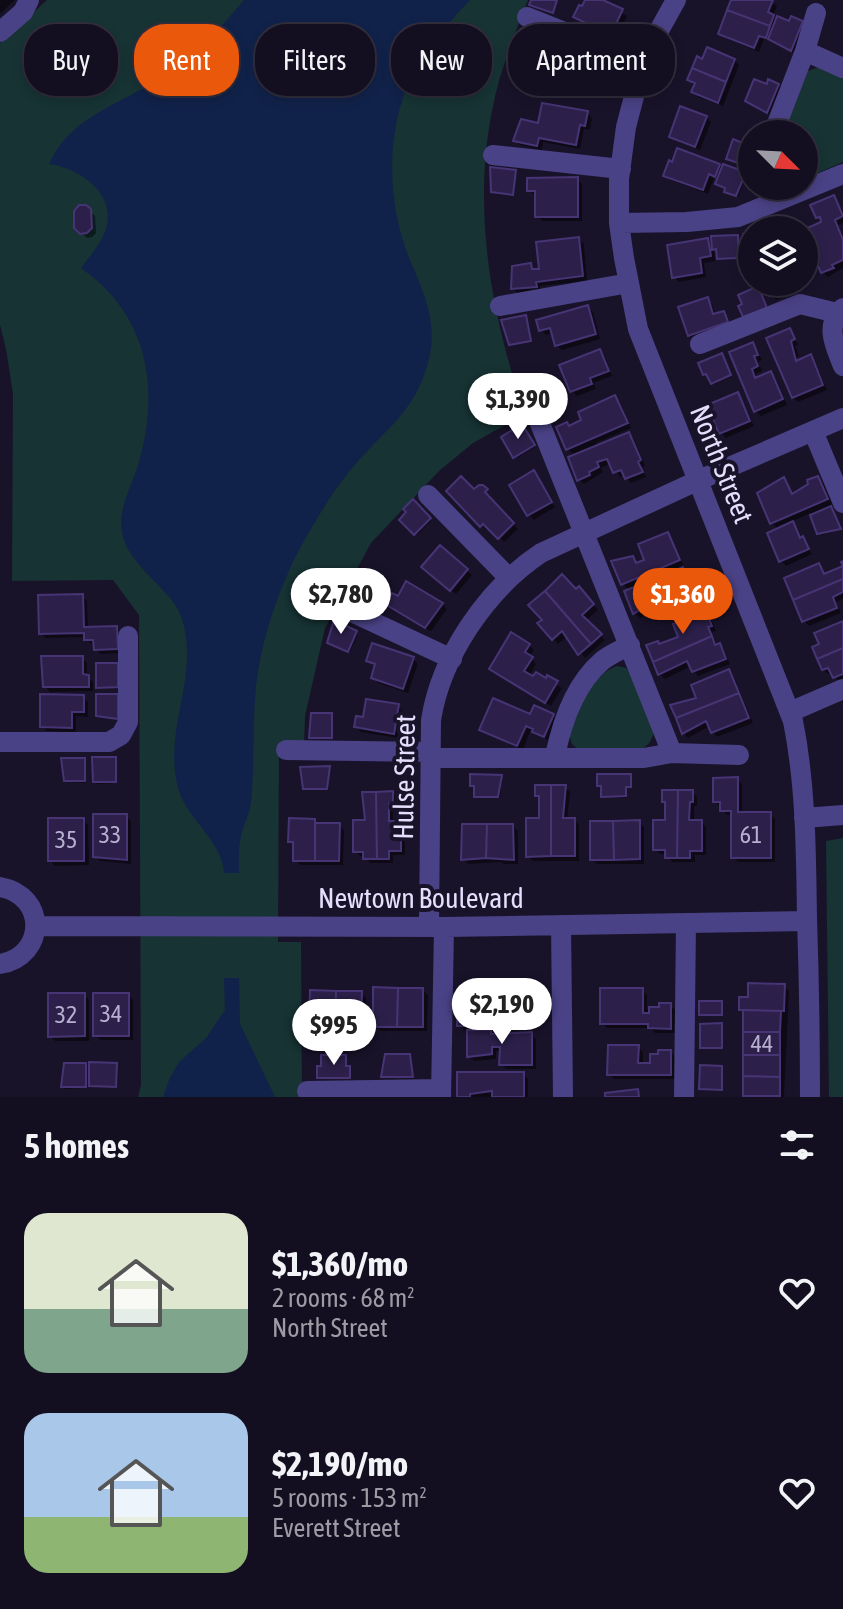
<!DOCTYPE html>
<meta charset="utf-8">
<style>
body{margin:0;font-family:"Asap Condensed",sans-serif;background:#1c1729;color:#f1f3f6;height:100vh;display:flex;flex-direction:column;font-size:30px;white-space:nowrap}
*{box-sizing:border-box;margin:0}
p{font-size:26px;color:#9d9ca5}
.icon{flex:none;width:44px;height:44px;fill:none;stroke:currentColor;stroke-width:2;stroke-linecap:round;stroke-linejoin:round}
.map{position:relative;height:1097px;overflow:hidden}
.side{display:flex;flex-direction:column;background:#130e20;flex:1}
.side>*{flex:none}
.guide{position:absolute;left:24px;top:24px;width:796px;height:72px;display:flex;gap:16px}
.needle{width:52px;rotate:114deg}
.controls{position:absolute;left:738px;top:120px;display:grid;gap:16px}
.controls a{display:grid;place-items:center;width:80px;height:80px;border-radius:50%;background:#130e20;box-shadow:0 4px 12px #0003,0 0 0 2px #322e3e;font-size:40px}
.price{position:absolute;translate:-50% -68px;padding:0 18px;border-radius:28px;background:#fff;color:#222;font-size:26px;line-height:52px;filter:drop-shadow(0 2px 4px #0008)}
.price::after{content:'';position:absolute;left:50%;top:48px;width:24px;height:18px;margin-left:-12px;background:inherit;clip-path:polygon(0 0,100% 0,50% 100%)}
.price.on{background:#ea580c;color:#fff}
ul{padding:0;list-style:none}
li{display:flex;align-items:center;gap:24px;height:200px;padding:0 24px}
li span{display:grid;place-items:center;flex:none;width:224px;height:160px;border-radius:24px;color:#555}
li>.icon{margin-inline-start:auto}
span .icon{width:96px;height:96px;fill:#fffc;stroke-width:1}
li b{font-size:34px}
h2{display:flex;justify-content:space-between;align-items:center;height:96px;padding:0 24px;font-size:34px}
.pill{padding:0 28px;border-radius:32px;background:#130e20;box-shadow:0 4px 12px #0003,0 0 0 2px #322e3e;font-size:28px;line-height:72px}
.pill.on{background:#ea580c;color:#fff}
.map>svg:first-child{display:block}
.green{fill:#173334}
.water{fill:#11224a}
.shadow{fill:#0007}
.building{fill:#2c204a;stroke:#463474;stroke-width:2}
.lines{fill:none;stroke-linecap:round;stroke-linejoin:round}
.minor{stroke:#4a4286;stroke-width:20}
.labels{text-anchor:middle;stroke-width:8;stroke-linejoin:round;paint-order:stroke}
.number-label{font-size:24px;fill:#b7afd0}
.street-label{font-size:28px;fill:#e5dffd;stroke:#19132a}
</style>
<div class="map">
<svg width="843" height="1097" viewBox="0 0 843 1097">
<rect width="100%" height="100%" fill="#19132a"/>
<path class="green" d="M47 0H528C514 36 499 73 492 111 472 213 492 318 525 414L473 443 439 471 371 543 325 628 305 716 304 746H279L278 942H301L302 1097H138L141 1085 139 615 113 580 12 581 13 394 6 349 0 325V43Z
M816 68H826L843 77V162L804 179V134H781L808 71Z
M617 666 626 668 634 676 654 733 650 742 643 749 580 751 572 744 569 735C579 710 589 676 617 666Z
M843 838V1097H829L826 841Z"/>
<path class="water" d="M244 0H470C453 18 437 36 423 56 386 112 384 193 408 255 421 287 437 317 430 354 418 413 383 429 349 472 334 490 321 512 309 532 282 578 262 634 256 687 252 725 255 764 251 802 250 814 243 825 241 837 238 848 239 862 239 873H224C222 839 184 818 177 784 164 724 201 676 181 616 173 591 126 564 122 532 118 507 132 486 139 462 160 387 148 315 81 268 91 255 103 241 107 225 114 191 78 168 49 164 71 115 122 104 164 76 195 55 220 29 244 0Z
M224 978H239L240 1024 275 1097H163L169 1080 179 1062 206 1038 225 1010Z"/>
<path class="shadow" d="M0 0H15L0 14Z
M587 0H599L627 16 616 39 576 17Z
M733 0H768L777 6 773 16 778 21 802 23 804 25 793 52 771 40 764 39 759 52 725 38 720 33Z
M708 50 734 60 739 65 723 106 698 97 693 92 695 85H700L693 78V83L690 79 698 59 704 61Z
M599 64 604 69 596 97 567 88 562 83 565 73 560 72 559 75 542 70 537 65Z
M778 85 780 87 769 114 759 110 758 108 768 86Z
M587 113 592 118 590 130 584 129 580 149 543 142 542 150 520 145 515 141 540 125Z
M706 117 711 122 700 150 676 141 671 136Z
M719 165 723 169 746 176 738 197 728 193 727 189 717 184 719 180 714 178 708 194 670 180 665 175Z
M515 172 514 196 495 194 493 192Z
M577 179 582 184V221H542L537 216V196L529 191Z
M834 197 843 213V223L838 225 843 237V268L828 277 823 272 824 223 818 217Z
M85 207 95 216 96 233 92 237 87 238 76 227Z
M737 237 740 259 721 260 718 250 714 251 715 261 704 263 706 277 679 282 674 277 708 240 714 246Z
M579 239 584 244 587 281 540 286 541 291 518 293 513 289 531 266 536 271 541 270Z
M804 267 810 281 802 285 803 288 776 300 766 282H804Z
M707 299 712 304 716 316 723 313 732 327 695 340 690 335Z
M588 307 593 312 600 339 562 350 557 345 554 333 546 335 541 330Z
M790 330 798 345 795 346 799 356 796 357 798 362 810 357 815 362 827 390 798 402 793 397Z
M752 344 762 360 758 362 762 371 755 374 757 380 771 374 776 379 787 405 761 416 756 411 732 353Z
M600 351 605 356 612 376 593 383 596 389 577 396 572 391Z
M723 358 731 377 714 384 709 375 705 374Z
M559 385 566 403 548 411 546 409Z
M738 395 742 400 754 426 726 438 721 433Z
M615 397 620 402 631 428 596 443 598 447 629 434 634 439 645 466 642 467 646 477 631 483 625 475 620 477 611 463 601 468 603 472 584 484 579 480 575 456 568 449 570 428 584 421Z
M524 429 535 447 517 458 515 456Z
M533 473 555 507 534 520 529 515Z
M818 478 823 483 832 504 829 506 841 530 821 535 811 513 791 522 812 554 786 566 781 561 779 530 772 523 784 480 794 496Z
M479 487 491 496 488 498 518 529 504 542 489 527 486 530 448 491 474 492Z
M413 502 431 521 417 535 401 520Z
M667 534 672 539 683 565 680 566 688 574 698 602 673 612 664 596 655 600 658 607 640 618 635 613 626 592 630 591 622 583 633 558 638 563 647 561Z
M440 548 472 575 456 594 429 571Z
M819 566 826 576 843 568V599L836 602 841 613 809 626 804 621Z
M378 584 380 586 371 606 350 597Z
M579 589 598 610 585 621 605 640 585 658 568 636 558 644 540 624Z
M82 596 87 601 88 628H117L122 633V653L101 654 96 649 95 644H91L86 637 46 638 41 633Z
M442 604 447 609 431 631 393 609Z
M706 613 711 618 716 631 712 632 717 646 720 645 724 650 730 664 698 676 691 666 665 679 660 674 649 647 660 646 680 638Z
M843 623V681L839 682 833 672 828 674 823 669 821 645Z
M356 632 358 634 350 652 331 644Z
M529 645 534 650 529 657 536 664 529 676 534 679 536 674 562 688 551 706 496 673Z
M82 658 87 663V677L93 682V691L50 692 45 686Z
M413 659 418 664 408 693 378 683 373 678 377 666 368 660Z
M729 672 734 677 753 723 717 737 710 726 688 738 684 733 699 699Z
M83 697 88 702V717L76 716V732L47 731 42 726Z
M398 706 403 711 398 738 361 732 356 727 365 719Z
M331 715 333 739H313L311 737Z
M552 715 557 720 549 741 531 729 523 750 486 734 482 729 531 717Z
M115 759 117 783 96 784 94 782Z
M84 760 86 783 68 782 66 780Z
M329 768 328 790 305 788Z
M630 776 632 788H627V798L603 796 599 785Z
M502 777 500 798 476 796 472 785Z
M737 779 742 784V814H770L775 819V862H738L733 857V815H727L715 801Z
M565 787 570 792 567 820H574L579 825V861H533L528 856 541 820V800L537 796Z
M692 792 697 797V806H694V822H701L706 827V855H695V862H672L667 854H660L655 849 667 822V805L664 801Z
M392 793 397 798V808H393V823H400L405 828V855H393V863H370L365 856H360L355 851 367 822Z
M126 816 131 821V864L100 861 95 856Z
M83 820 88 825 89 865 55 866 50 860Z
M314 820 319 825H339L344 830 343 865H300L295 860V846L290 841Z
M639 822 644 827V864H597L592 859Z
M513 826 518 831V864H504L501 862 468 864 463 859Z
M784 986 789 991 784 1097H745V1014L741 1010Z
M423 990 428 995 427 1031H380L375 1026Z
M642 990 647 995V1009H661L670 1005 675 1010V1033H655L651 1028H607L602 1023Z
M361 993 366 998 365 1036 316 1035 311 1030Z
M84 995 89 1000V1041H55L50 1036Z
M128 995 133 1000V1040H100L95 1035Z
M518 998 523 1003V1030H489L494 1035 531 1034 536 1039V1069H506L501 1064 502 1051H496V1059L474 1061 469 1057V1030H464L459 1025 469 1002 473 1006H479L484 1015H491Z
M721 1003 723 1016 701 1014Z
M721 1025 723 1049H703L702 1047Z
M638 1047 643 1052V1065H652L670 1052 676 1057 675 1079H614L609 1074Z
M409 1056 414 1079 383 1076Z
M345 1057 347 1068 351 1070V1079L319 1077Z
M85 1065 87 1088 65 1089 63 1087Z
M116 1065 117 1088 91 1085Z
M722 1068 723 1091 703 1090 701 1088Z
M523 1074 528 1079V1097H459Z"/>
<path class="building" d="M531 0H557L553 13 529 5Z
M585 0H603L623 9 611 35 573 17 579 5 582 6Z
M731 0H773L768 12 774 15 770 26 727 10Z
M727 10 770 26 766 38 759 36 754 48 718 34Z
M777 16 789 21 791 16 803 21 791 51 768 39Z
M538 43 600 62 591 93 560 84 564 70 555 68 554 71 534 65Z
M707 47 735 59 726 82 692 68 697 56 702 59Z
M692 68 726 82 718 103 691 92 695 83 687 80Z
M754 79 767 84 768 79 779 84 767 113 745 101Z
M542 103 588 111 585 126 580 125 576 145 539 138 537 146 513 141 521 119 538 123Z
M680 106 707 116 695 147 669 137Z
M745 138 752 140V155L748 166 726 159 733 139 743 143Z
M677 148 720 164 715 177 709 174 703 190 663 176 669 160 672 162Z
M723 164 746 172 736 196 724 192 725 188 715 184Z
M490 167 516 170 513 195 491 192Z
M578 177V217H535V191H527V178Z
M834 195 843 216 835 220 843 240V260L832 265 834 268 821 273 803 230 821 222 820 217 816 218 810 205Z
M79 205H86L91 209 92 228 87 233 80 234 74 228V211Z
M752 230V255L743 234Z
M738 235 739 258 717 259 716 249 712 250 711 236Z
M579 237 583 276 536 282 537 287 511 289 512 266 531 263 532 269H539L536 242Z
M708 238 711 256 700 258 702 273 672 278 667 245Z
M763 282H800V283L769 296Z
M758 286 767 308 743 317 738 306 742 304 738 295Z
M708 297 713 314 724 311 728 322 688 336 678 307Z
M588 305 596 334 555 346 550 328 539 331 536 320Z
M526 315 531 341 509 345 501 320Z
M790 328 795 339 791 341 796 361 811 354 823 385 792 398 766 338Z
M753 342 758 355 754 356 758 366 752 369 755 378 771 371 783 399 754 412 729 352Z
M600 349 609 371 590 378 592 384 570 392 559 365Z
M722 353 731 375 711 384 706 374 703 375 698 363Z
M558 381 566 401 544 410 534 387Z
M738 392 750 421 719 434 707 405Z
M615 395 628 423 566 450 556 427 567 422 569 426 581 420 578 412Z
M522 424 535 445 513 458 501 437Z
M629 432 641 460 638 462 643 472 625 479 621 470 613 473 607 459 597 462 599 467 589 472 590 475 577 481 568 457Z
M534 470 552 502 527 516 509 485Z
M461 476 474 489 479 485H483L488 489 485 492 514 523 498 539 483 524 480 527 446 491Z
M818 476 828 499 770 524 757 493 784 477 792 494 808 484 807 480Z
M413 499 431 518 414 535 399 520 406 512 403 509Z
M831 506 841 529 817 534 810 515Z
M793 521 800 538 803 536 809 549 779 562 767 533Z
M668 532 680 560 621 585 611 561 633 556 636 563 644 560 638 544Z
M440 545 468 569 450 591 421 567Z
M843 561V579L793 600 784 578 819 563 824 574 843 566 841 562Z
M683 567 695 597 666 608 660 591 651 595 654 602 633 614 624 591Z
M360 574 379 583 369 605 346 595 352 583 356 584Z
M562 574 576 589 579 586 594 604 582 615 602 634 591 644 545 591Z
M843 579V592L833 597 837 608 802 622 793 600Z
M406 581 443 603 425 628 385 604 392 593 398 596Z
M545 591 591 644 578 655 562 631 552 640 537 623 542 620 528 605Z
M83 594 84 627 117 626 118 649 94 650 93 640H84V633L39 634 38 595Z
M706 611 712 626 708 627 712 636 653 662 646 645 658 641 659 644 678 637 673 624Z
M334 620 357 631 348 652 327 643Z
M843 621V648L817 659 812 647 819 644 814 633Z
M511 632 530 644 525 652 533 657 524 671 533 676 536 672 546 678 547 675 558 681 545 703 489 669Z
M712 636 715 645 720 643 726 659 692 672 687 661 658 675 653 662Z
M372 643 414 657 403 689 371 678 375 664 366 661Z
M843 648V674L833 678 828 668 822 670 817 659Z
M41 656H83V674L89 675V687H43Z
M96 663H118V687L96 688Z
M729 669 739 693 676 718 670 705 696 698 691 685Z
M739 693 749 718 711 733 706 721 682 734 676 718Z
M40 694 84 695V712H72V728L40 727Z
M96 694H118V719L96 716Z
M493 698 530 714 534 705 554 714 544 737 532 732 533 729 526 726 517 746 479 730Z
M366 699 399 704 394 734 354 727 356 716 363 717Z
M311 713H332V738H309Z
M92 757H116V782H93Z
M61 758H85V781H64Z
M330 766 327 789H303L300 767Z
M470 774 502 775 498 797H474V786H470Z
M597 774H631V787H626V796L601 797V786H597Z
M738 777V812H771V858H731V811H720V802H713V778Z
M535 785H551V856L526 857V818H539V796H535Z
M551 785H566L563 818H575V856H551Z
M662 790H678L677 858H665V850H653V820H665V802H662Z
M678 790H693V802H690L689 820H702V851H690V858H677Z
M393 791V804H389V821H401V851H389V859H377L376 792Z
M362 792H376L377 859H363V852H353V820H365Z
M93 814H127V860L93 857Z
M48 818H84V861H48Z
M289 818 315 819V861H293V842H288Z
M640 820V859L614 860 613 821Z
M590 821H613L614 860H590Z
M315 823H340L339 861H315Z
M462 824H487L486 858 461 860Z
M487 824H513L514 860 486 858Z
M748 983 785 984 784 1011 739 1010V997H748Z
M373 987 398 988 397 1027H373Z
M398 988H423V1027H397Z
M600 988H643V1013H649V1007H659V1003H671V1029L648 1028V1024H600Z
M310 990 336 991 335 1032 309 1031Z
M336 991H362L361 1032H335Z
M48 993H85V1036L48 1037Z
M93 993H129V1036H93Z
M489 996H519V1026H457V1000H470V1005L479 1004V1013H489Z
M699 1001H722V1015H699Z
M743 1010 781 1011 780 1032H743Z
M722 1023V1048H700V1024Z
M467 1030H491V1034L532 1032V1065H499L500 1047H492V1054L467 1057Z
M743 1032H780V1055H743Z
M608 1045H639L638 1063H650V1054H658V1050H671V1075H607Z
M385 1054H410L413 1077H381Z
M321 1055H346V1066H350V1078H317V1066H321Z
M743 1055H780V1077L743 1076Z
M89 1062 117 1063 116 1087 89 1086Z
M64 1063H86V1087H61Z
M700 1065 722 1066V1090L699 1089Z
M457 1072H524V1097H492V1091L470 1094V1097H457Z
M743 1076 780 1077V1096H743Z
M638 1089 639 1097H605V1093Z"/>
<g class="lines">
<path class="minor" d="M676 0 656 36 637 85 626 127 619 179V223L624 258 638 329 793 721C806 786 806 852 807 918 809 978 810 1037 810 1097
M527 17 645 64
M0 32 23 12 29 0
M805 51 843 68
M773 134 805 51 816 13
M493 155 621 169
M619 223 687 222 738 217 843 174
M500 306 629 283
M843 308C824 325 835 346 843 366
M700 344 800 304 837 313
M535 411 672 753 739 755
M813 431 843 503
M428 495 509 578
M343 608 452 659
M790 712 843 689
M0 742H109L121 735 128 722V636
M286 750 430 752
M555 756C562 722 575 684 602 661 610 654 621 650 630 645
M430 758H644L672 753
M804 818 843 815
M0 887C47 895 47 956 0 964
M561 925 563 1097
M36 926 444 927 807 921
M429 926 431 720C441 656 487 589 541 553L699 480 843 418
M307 1091 441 1089
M441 1097 444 927
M684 1097 686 923"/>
</g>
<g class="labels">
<g class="number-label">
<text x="110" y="843">33</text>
<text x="751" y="843">61</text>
<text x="66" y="848">35</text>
<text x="111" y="1022">34</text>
<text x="66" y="1023">32</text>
<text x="762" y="1052">44</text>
</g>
<g class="street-label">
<text transform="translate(722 464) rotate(68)" y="10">North Street</text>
<text transform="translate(404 777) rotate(-89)" y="10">Hulse Street</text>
<text x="421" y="908">Newtown Boulevard</text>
</g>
</g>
</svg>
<div class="controls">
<a><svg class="needle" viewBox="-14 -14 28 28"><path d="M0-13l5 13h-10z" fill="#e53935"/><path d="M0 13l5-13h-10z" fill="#9d9ca5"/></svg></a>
<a><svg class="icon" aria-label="layers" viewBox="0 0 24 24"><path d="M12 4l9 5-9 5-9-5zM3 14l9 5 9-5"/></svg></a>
</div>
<b class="price" style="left:518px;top:441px">$1,390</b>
<b class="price" style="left:341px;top:636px">$2,780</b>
<b class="price on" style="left:683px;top:636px">$1,360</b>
<b class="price" style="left:502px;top:1046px">$2,190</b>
<b class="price" style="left:334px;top:1067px">$995</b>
<div class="guide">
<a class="pill">Buy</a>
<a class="pill on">Rent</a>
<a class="pill">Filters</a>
<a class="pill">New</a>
<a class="pill">Apartment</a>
</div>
</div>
<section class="side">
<h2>5 homes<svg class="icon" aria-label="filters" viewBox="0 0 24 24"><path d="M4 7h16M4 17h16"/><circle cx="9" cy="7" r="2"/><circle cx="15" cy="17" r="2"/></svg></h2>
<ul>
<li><span style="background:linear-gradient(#dfe7d0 60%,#7fa58c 0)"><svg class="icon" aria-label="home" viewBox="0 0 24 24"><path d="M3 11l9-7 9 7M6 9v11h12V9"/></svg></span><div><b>$1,360/mo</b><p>2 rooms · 68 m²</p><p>North Street</p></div><svg class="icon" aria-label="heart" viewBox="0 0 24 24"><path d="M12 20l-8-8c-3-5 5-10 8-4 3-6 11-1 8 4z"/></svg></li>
<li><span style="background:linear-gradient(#a9c7e8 65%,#8fb573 0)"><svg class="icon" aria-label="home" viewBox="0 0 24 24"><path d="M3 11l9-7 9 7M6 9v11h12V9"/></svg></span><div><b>$2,190/mo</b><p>5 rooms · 153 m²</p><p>Everett Street</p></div><svg class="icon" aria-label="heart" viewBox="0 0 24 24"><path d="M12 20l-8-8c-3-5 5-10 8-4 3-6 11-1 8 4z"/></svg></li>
</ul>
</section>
